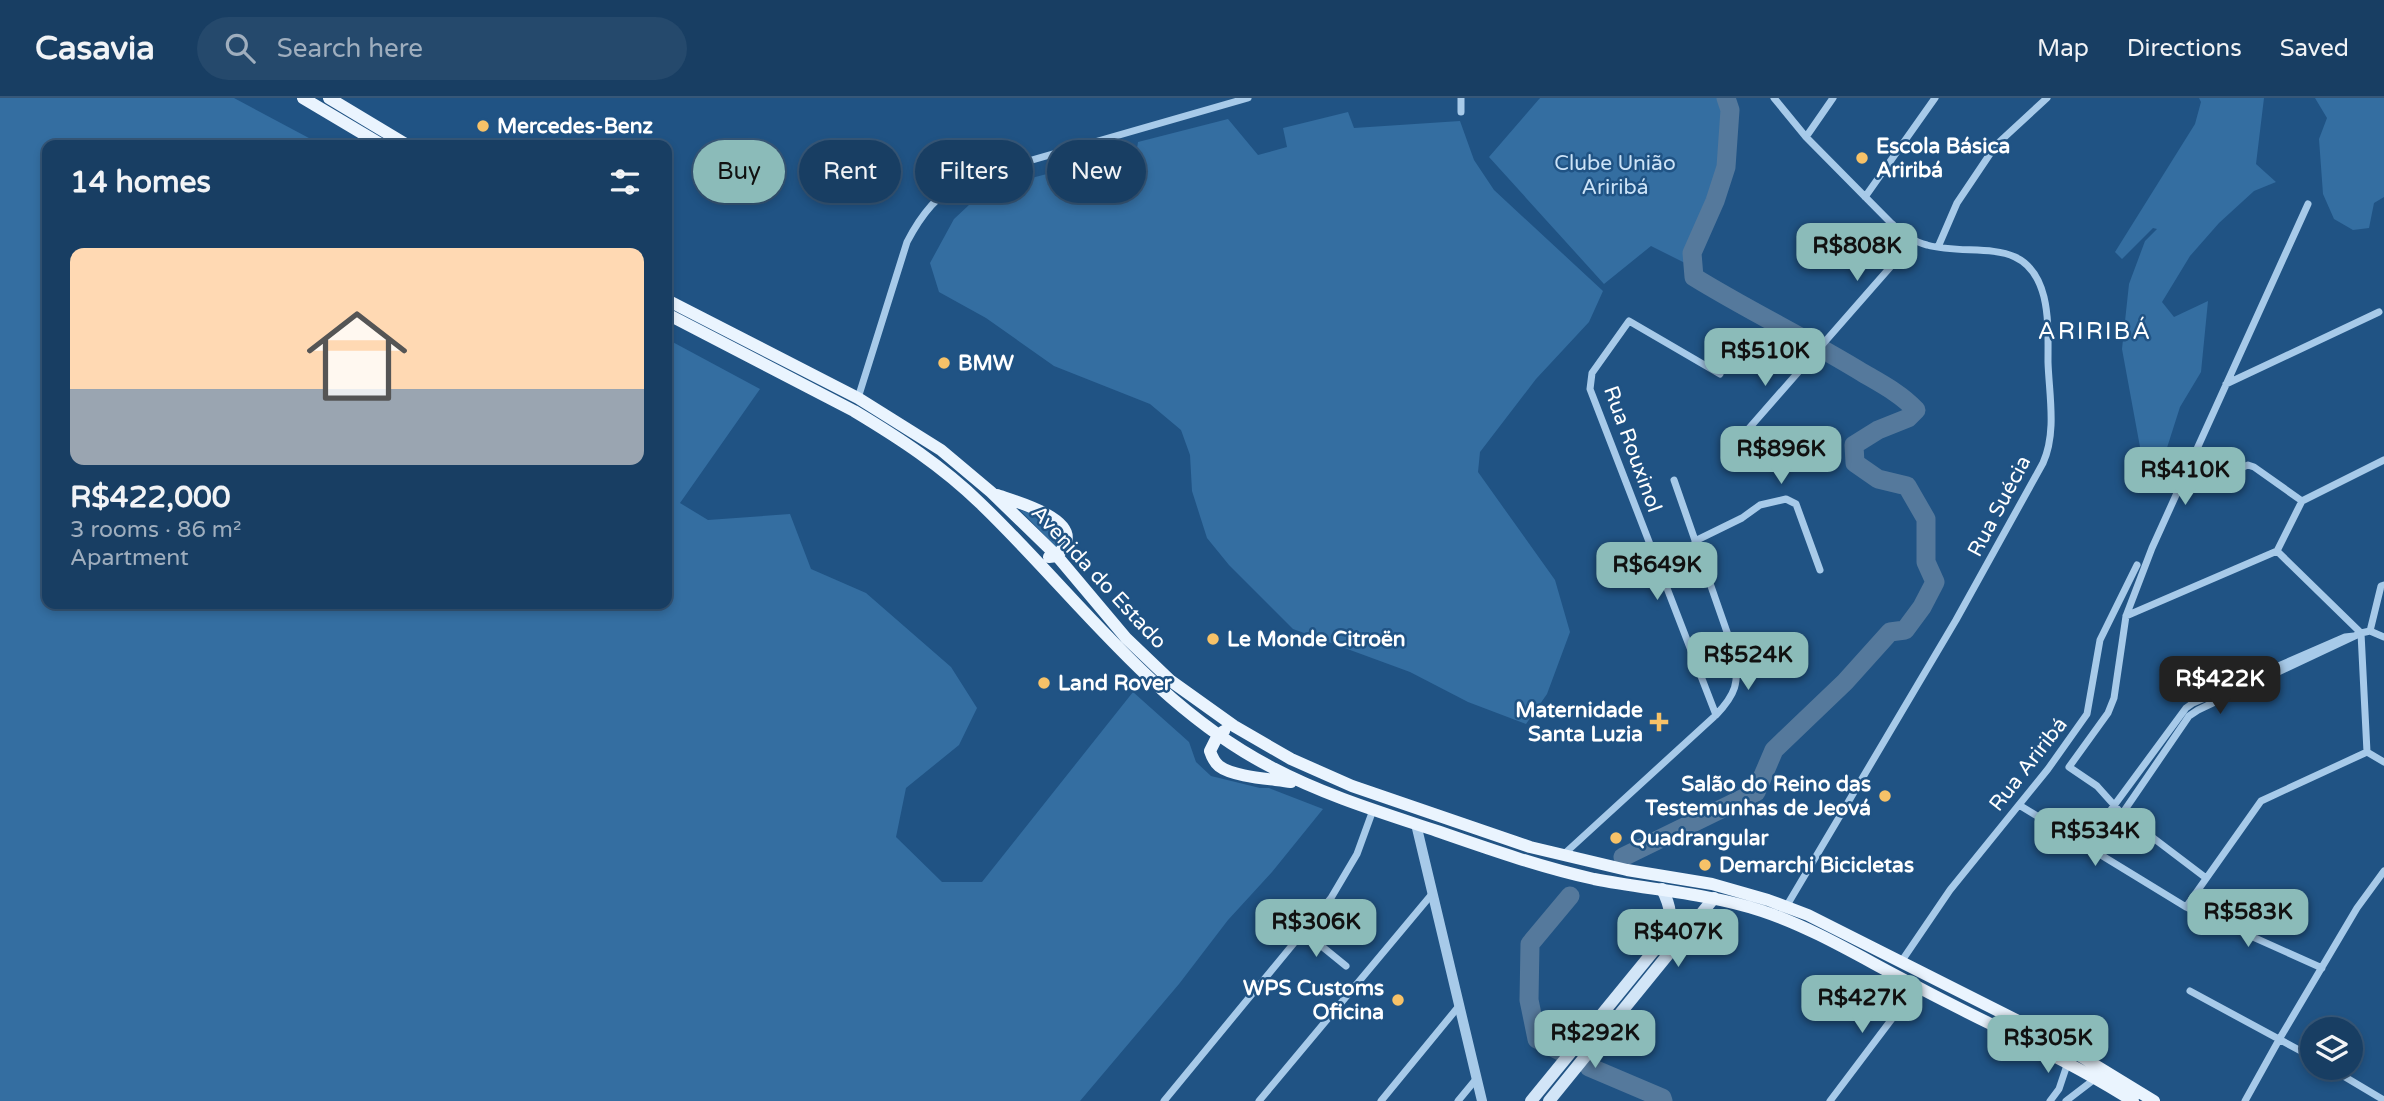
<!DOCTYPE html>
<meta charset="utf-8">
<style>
body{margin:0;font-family:"Varela Round",sans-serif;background:#25496c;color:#f1f3f6;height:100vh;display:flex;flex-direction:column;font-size:26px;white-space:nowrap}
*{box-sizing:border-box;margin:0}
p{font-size:23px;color:#9faebe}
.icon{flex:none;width:38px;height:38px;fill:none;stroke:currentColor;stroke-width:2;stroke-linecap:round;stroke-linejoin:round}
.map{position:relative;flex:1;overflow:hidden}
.sheet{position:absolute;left:42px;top:42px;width:630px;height:469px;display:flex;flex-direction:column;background:#183e63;border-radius:14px;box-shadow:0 4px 10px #0003,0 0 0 2px #365778}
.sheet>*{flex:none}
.hud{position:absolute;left:693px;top:42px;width:665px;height:63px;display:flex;gap:14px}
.controls{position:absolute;left:2300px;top:919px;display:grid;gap:14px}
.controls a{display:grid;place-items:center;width:63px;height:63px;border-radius:50%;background:#183e63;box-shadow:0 4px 10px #0003,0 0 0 2px #365778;font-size:35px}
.price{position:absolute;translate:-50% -60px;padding:0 16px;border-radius:14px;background:#8bbbb9;color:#111;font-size:23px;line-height:46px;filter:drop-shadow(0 2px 4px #0008)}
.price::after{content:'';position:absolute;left:50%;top:42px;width:21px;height:16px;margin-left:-10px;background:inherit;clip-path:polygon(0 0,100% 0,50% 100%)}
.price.on{background:#222;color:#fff}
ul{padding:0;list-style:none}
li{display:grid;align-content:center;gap:14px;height:371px;padding:0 28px}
li span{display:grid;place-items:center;height:217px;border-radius:14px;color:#555}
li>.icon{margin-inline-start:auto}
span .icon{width:126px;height:126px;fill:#fffc;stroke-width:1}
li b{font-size:30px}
h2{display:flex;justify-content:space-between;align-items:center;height:84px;padding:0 28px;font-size:30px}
.tag{padding:0 24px;border-radius:32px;background:#183e63;box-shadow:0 4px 10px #0003,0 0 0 2px #365778;font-size:24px;line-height:63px}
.tag.on{background:#8bbbb9;color:#111}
header{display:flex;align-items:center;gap:42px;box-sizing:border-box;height:98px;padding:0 35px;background:#183e63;border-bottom:2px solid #365778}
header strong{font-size:33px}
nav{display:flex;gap:38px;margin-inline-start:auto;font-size:24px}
.search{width:490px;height:63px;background:#25496c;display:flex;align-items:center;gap:18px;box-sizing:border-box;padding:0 24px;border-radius:38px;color:#9faebe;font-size:26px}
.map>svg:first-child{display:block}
.green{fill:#346ea1}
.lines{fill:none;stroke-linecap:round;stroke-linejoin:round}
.river{stroke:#55799c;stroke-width:19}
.minor{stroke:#a7cae9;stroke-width:7}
.tertiary{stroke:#a7cae9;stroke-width:10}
.secondary{stroke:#d2e5f7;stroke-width:12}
.primary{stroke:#eaf4fe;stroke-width:12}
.poi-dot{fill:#f7c268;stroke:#205384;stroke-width:2.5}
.labels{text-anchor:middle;stroke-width:5;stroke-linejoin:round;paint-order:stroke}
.poi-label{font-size:21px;font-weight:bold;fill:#fff;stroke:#205384;text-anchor:start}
.park-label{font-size:21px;fill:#cce3f7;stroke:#205384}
.street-label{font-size:21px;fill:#fff;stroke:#205384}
.quarter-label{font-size:24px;letter-spacing:2px;fill:#fff;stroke:#205384}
</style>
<header>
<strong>Casavia</strong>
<div class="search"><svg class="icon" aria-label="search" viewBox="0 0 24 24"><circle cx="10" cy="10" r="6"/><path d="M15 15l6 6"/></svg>Search here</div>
<nav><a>Map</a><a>Directions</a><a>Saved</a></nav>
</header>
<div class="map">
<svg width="2384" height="1003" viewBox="0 0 2384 1003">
<rect width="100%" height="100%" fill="#205384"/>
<path class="green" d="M0 0H234L322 47H47V506H667V241L760 291 680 405 708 422 790 416 811 471 866 495 951 569 977 610 959 647 906 690 896 739 942 784H982L1133 594 1189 644 1196 664 1211 678 1260 690H1269L1323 711 1272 774 1228 822 1179 886 1080 1003H0Z
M1540 0H1721L1724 12 1722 68 1712 102 1685 165 1651 148 1604 186 1489 59Z
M2199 0H2264L2256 66 2276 84 2254 93 2219 125 2190 158 2162 204 2174 219 2208 203 2201 274 2180 309 2165 356 2154 361 2140 349 2122 251 2129 186 2145 143 2157 131 2153 130 2122 161 2115 154 2195 26 2201 4Z
M2315 0H2384V99L2374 105 2369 130 2353 132 2334 121 2323 96 2319 41 2327 20Z
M1348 14 1354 30 1460 23 1474 62 1494 92 1603 193 1589 224 1536 281 1480 354 1478 374 1555 482 1570 534 1547 596 1526 626 1468 604 1410 574 1293 531 1229 467 1207 440 1192 393 1190 357 1181 332 1150 306 1054 268 986 220 939 194 930 165 954 121 985 92 1070 70 1102 89 1131 90 1138 44 1228 21 1258 57 1287 49 1283 30Z
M1020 412 1045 420 1059 430 1062 442 1057 450Z"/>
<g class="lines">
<path class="river" d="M1623 759 1756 694 1774 652 1845 584 1890 534 1905 532 1922 509 1935 484 1926 464V421L1907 388 1878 381 1855 365 1854 347 1878 332 1908 320 1916 312C1901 296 1882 286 1863 275 1808 241 1749 213 1694 179L1692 155 1715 103 1726 69 1730 12 1726 0
M1562 954 1537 941 1529 902 1530 846 1570 798
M1589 969 1662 1000 1663 1003"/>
<path class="minor" d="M1461 0V14
M1774 0 1806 39 1891 125C1902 134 1913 144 1927 147 1974 160 2028 135 2044 199 2049 220 2048 242 2048 264 2049 296 2057 334 2043 365L1956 522 1786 809
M1806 39 1833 0
M1865 99 1935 0
M1938 149 1957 105 1996 47 2047 0
M2226 286 2379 214
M858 300 907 144C921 117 938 95 966 81L1248 0
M1737 344 1914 142
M1674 382 1735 557C1739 585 1736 596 1716 617
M2177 395 2248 367 2254 369 2302 403 2384 362
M2302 403 2277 453 2361 535 2367 654
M1695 443 1742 420 1760 407 1786 401 1796 406 1820 472
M2126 518 2277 453
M2370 533 2381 488 2384 487
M2367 654 2384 664
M2019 707 2186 809 2322 870
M2085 747 2186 610 2193 605 2345 539 2354 538
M2096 754 2189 618 2198 612 2361 535 2370 533 2384 539
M1563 757 1716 617 1590 291 1592 275 1629 223 1720 276
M2206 780 2123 717 2097 688 2069 669 2108 615 2114 600 2126 518 2152 450 2308 106
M2186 809 2261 703 2367 654
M1303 833 1346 868
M1901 864 1950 792 2048 671 2087 616 2100 542 2137 467
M2190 893 2312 959
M2330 970 2382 1001
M1164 1003 1331 800 1357 756 1373 712
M1259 1003 1432 796
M1381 1003 1459 908
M1458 1003 1477 980
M1830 1003 1916 889
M2050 1003 2059 991 2068 964
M2066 1003 2096 980
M2245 1003 2280 940 2357 810 2384 773"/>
<path class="tertiary" d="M1416 726 1482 1003"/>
<path class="secondary" d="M1531 1003 1665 839C1673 820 1671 809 1662 791
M1549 1003 1714 800"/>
<path class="primary" d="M303 0 382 47
M329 0 407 47
M667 202 858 300 941 352 991 394 1057 458 1126 540 1171 583 1234 628 1291 661 1352 688 1530 749 1627 772 1712 786 1768 802 1808 817 2046 937 2154 1003
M667 216 854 313C899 340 942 368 980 405 1074 495 1153 608 1271 669 1324 697 1380 714 1437 733 1489 751 1540 769 1594 781 1650 792 1707 795 1762 813 1816 831 1865 862 1916 888 1989 927 2062 958 2133 1003
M997 397C1014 403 1074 419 1066 444 1065 449 1060 454 1057 458L1049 459
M1224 633 1218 637 1210 653C1212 659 1214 664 1219 668 1233 679 1273 681 1291 684"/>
</g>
<g class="poi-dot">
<circle cx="483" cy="28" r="7"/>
<circle cx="1862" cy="60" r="7"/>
<circle cx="944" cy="265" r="7"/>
<circle cx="1213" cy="541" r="7"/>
<circle cx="1044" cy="585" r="7"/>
<path d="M1655.5 613.5h7v7h7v7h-7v7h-7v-7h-7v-7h7z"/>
<circle cx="1885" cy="698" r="7"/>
<circle cx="1616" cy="740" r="7"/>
<circle cx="1705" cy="767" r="7"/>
<circle cx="1398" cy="902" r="7"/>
</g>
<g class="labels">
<g class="poi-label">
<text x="497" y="35">Mercedes-Benz</text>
<text x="1876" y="55">Escola Básica<tspan x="1876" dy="24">Ariribá</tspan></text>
<text x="958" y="272">BMW</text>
<text x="1227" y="548">Le Monde Citroën</text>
<text x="1058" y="592">Land Rover</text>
<text x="1643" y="619" text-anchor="end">Maternidade<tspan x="1643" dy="24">Santa Luzia</tspan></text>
<text x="1871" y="693" text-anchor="end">Salão do Reino das<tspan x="1871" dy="24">Testemunhas de Jeová</tspan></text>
<text x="1630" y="747">Quadrangular</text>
<text x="1719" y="774">Demarchi Bicicletas</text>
<text x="1384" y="897" text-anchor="end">WPS Customs<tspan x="1384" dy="24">Oficina</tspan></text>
</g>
<g class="park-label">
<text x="1615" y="72">Clube União<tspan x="1615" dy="24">Ariribá</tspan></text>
</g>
<g class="street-label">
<text transform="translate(1633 351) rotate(70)" y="7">Rua Rouxinol</text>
<text transform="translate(1999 408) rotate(-62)" y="7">Rua Suécia</text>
<text transform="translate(1099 479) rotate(47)" y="7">Avenida do Estado</text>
<text transform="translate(2028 666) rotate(-52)" y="7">Rua Ariribá</text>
</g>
<g class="quarter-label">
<text x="2095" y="241">ARIRIBÁ</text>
</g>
</g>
</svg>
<div class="controls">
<a><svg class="icon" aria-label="layers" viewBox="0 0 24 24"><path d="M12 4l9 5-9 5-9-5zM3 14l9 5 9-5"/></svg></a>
</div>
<b class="price" style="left:1857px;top:185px">R$808K</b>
<b class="price" style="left:1765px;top:290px">R$510K</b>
<b class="price" style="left:1781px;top:388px">R$896K</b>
<b class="price" style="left:2185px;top:409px">R$410K</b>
<b class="price" style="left:1657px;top:504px">R$649K</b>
<b class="price" style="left:1748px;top:594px">R$524K</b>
<b class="price on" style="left:2220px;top:618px">R$422K</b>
<b class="price" style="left:2095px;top:770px">R$534K</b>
<b class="price" style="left:2248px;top:851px">R$583K</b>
<b class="price" style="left:1316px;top:861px">R$306K</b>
<b class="price" style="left:1678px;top:871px">R$407K</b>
<b class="price" style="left:1862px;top:937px">R$427K</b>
<b class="price" style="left:1595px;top:972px">R$292K</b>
<b class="price" style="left:2048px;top:977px">R$305K</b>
<div class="hud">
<a class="tag on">Buy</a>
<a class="tag">Rent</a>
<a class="tag">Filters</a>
<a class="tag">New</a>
</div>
<section class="sheet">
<h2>14 homes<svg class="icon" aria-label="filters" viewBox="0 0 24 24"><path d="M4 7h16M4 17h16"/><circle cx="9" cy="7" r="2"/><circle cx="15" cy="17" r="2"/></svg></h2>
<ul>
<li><span style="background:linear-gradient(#ffd9b3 65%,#9aa5b1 0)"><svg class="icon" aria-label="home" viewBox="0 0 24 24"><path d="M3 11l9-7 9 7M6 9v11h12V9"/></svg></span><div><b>R$422,000</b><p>3 rooms · 86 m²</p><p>Apartment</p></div></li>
</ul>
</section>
</div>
